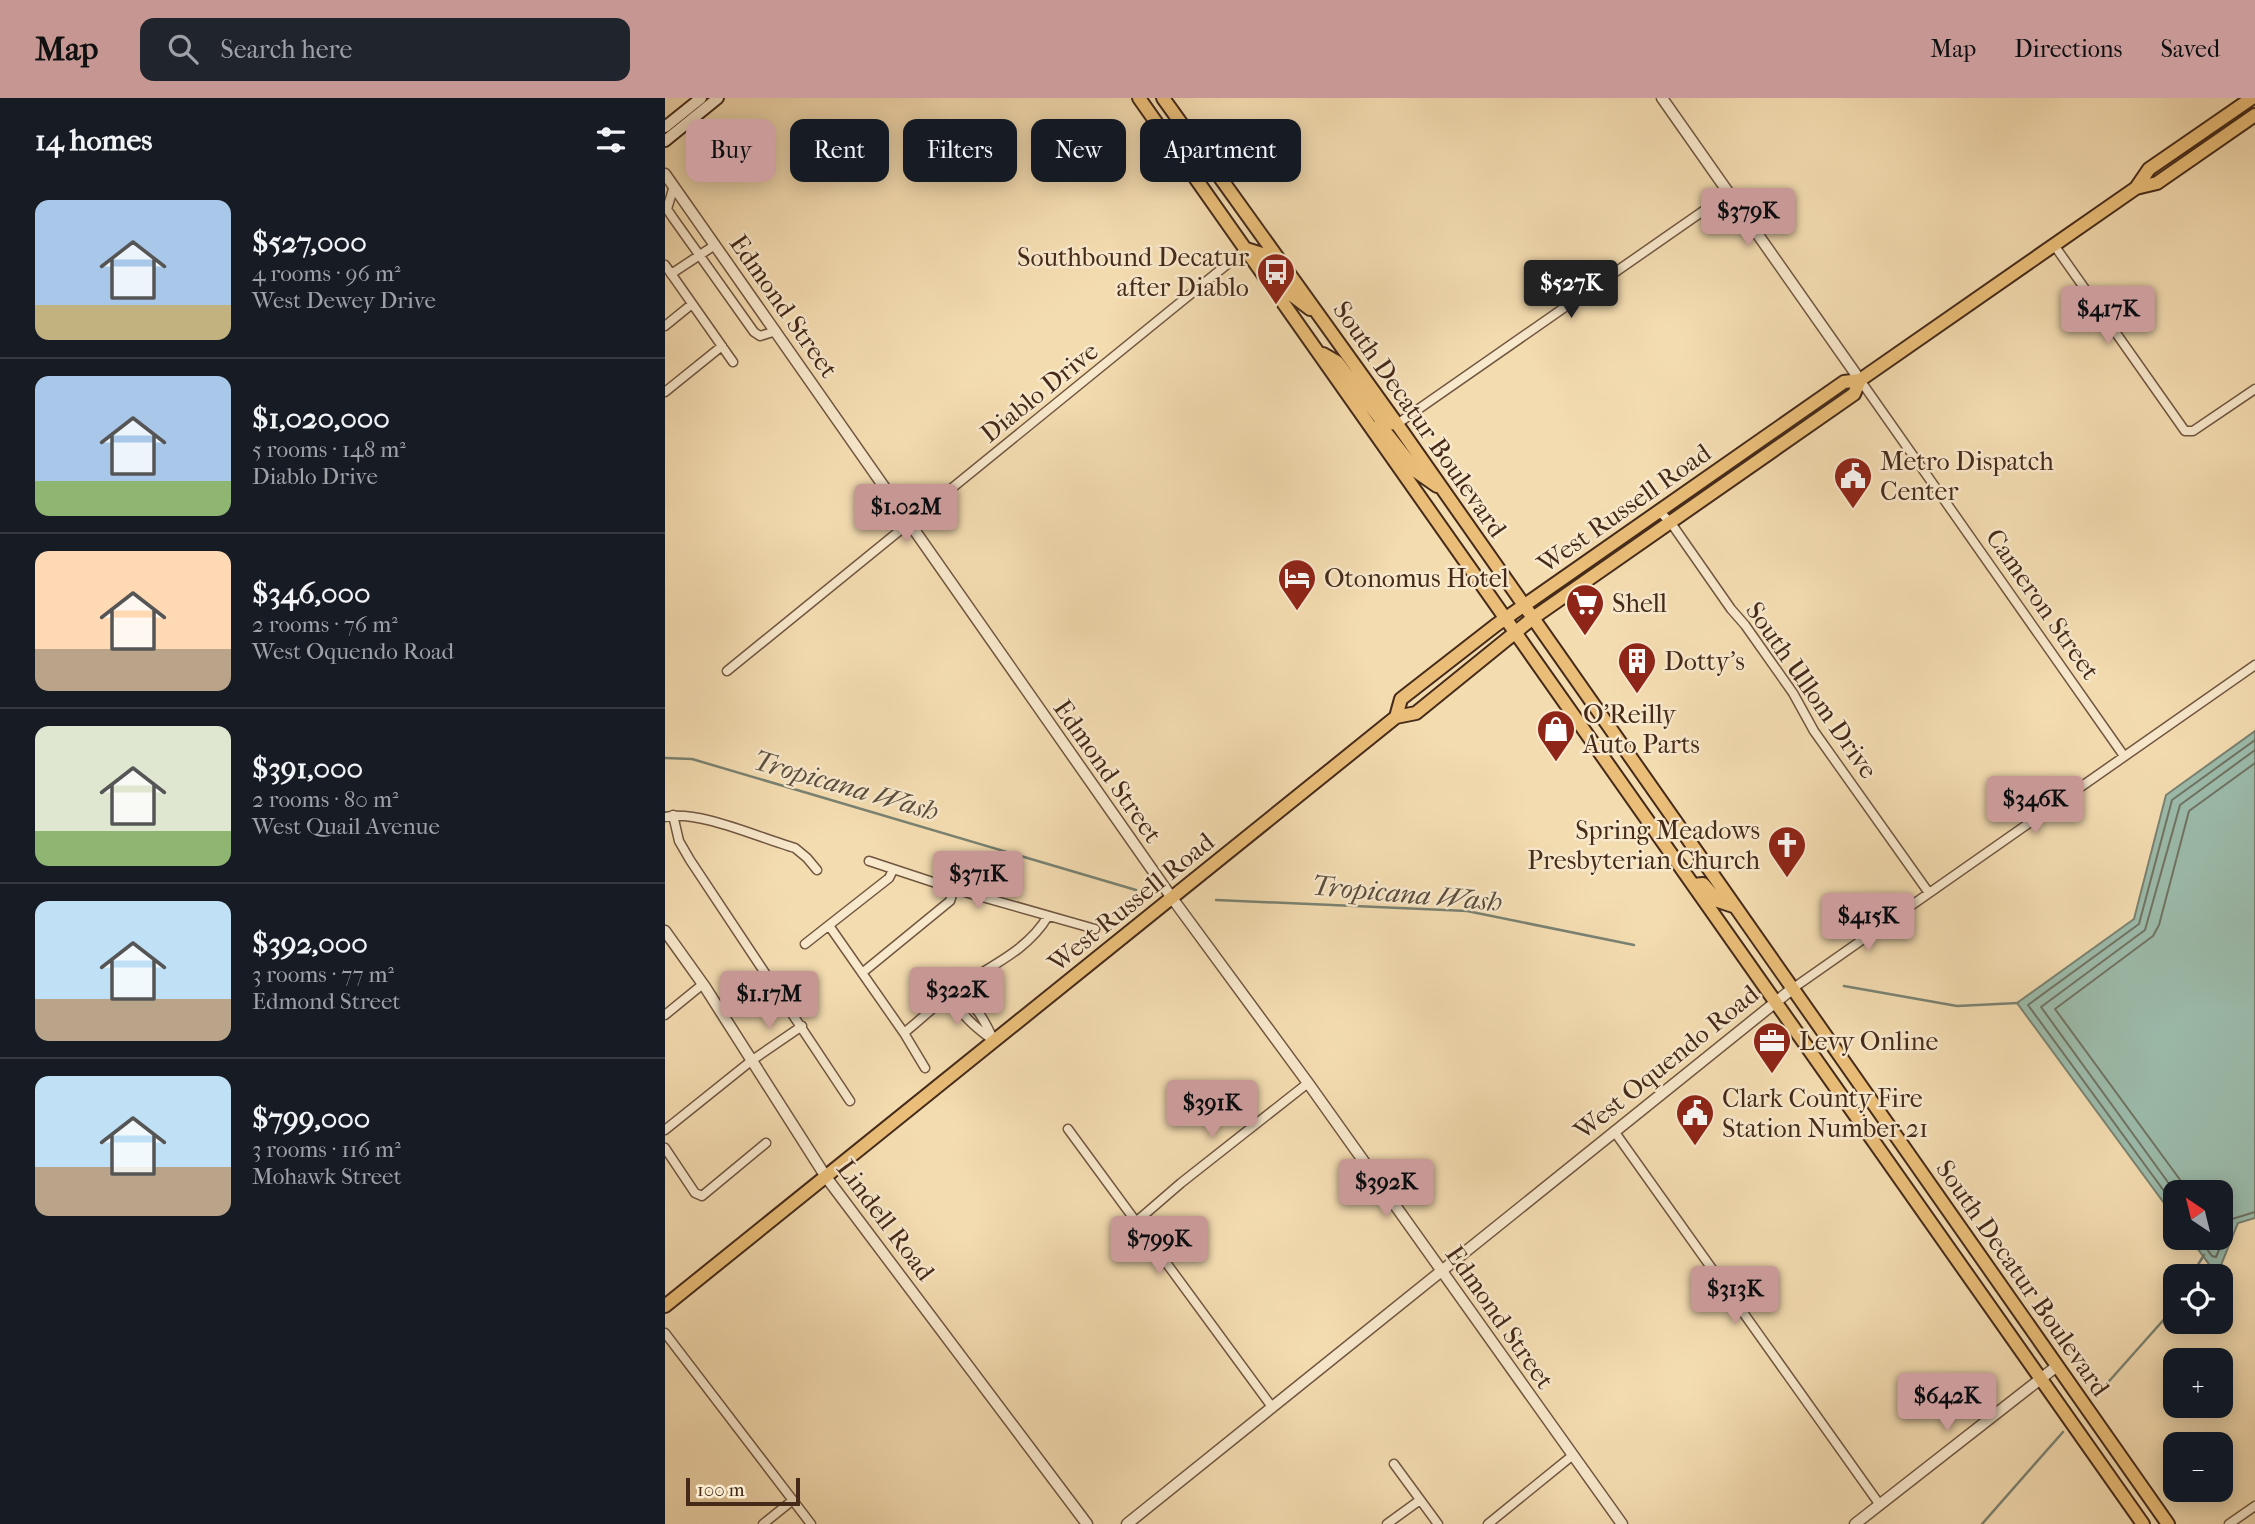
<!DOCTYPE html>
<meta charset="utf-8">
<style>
body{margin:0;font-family:"IM FELL French Canon",serif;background:#20242c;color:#f1f3f6;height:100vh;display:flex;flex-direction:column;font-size:26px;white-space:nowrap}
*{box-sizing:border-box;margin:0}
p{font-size:23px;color:#9ea1a6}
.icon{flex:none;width:38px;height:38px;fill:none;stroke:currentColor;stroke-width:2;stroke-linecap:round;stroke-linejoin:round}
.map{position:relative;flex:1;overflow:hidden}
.details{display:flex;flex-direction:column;background:#171b24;width:665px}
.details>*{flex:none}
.top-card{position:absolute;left:21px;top:21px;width:665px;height:63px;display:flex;gap:14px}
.needle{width:46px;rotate:325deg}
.controls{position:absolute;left:1498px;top:1082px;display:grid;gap:14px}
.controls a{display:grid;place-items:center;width:70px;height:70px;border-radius:14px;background:#171b24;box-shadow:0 4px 18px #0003;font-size:35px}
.scale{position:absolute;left:21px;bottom:18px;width:114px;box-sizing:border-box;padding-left:7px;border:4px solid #452a1a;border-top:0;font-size:19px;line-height:24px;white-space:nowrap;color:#452a1a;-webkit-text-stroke:5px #f8e8cc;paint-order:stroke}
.price{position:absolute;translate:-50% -60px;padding:0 16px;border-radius:7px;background:#c59692;color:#111;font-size:23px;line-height:46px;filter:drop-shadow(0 2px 4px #0008)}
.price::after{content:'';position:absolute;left:50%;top:42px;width:21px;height:16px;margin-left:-10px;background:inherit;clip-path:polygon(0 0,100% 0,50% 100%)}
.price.current{background:#222;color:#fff}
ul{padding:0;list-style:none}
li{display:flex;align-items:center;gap:21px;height:175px;padding:0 35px}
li+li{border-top:2px solid #363941}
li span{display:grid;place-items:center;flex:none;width:196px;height:140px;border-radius:14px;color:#555}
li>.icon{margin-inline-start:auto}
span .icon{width:84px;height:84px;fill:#fffc;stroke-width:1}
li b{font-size:30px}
h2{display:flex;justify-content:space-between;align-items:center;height:84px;padding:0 35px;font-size:30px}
.chip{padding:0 24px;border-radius:14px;background:#171b24;box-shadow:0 4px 18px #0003;font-size:24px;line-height:63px}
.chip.current{background:#c59692;color:#111}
header{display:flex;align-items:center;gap:42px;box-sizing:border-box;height:98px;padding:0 35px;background:#c59692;color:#111}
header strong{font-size:33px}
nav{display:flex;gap:38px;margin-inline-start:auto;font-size:24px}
.search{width:490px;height:63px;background:#20242c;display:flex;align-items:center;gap:18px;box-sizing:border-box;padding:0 24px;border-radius:14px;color:#9ea1a6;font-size:26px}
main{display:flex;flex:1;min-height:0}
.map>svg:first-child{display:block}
.water{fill:#9cbcac;stroke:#798272;stroke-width:2}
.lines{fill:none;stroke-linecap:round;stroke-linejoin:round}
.shore{stroke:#707363;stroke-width:2}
.stream{stroke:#798272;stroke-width:2.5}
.minor-casing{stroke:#715640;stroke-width:11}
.tertiary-casing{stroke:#715640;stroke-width:13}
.secondary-casing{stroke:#452a1a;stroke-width:14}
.primary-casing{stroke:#452a1a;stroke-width:16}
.minor{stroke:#f8e8cc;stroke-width:8}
.tertiary{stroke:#f8e8cc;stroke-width:10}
.secondary{stroke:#f8e8cc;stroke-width:10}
.primary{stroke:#eabe78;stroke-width:12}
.labels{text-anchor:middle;stroke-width:5;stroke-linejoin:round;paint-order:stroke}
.poi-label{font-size:26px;fill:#452a1a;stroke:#f8e8cc;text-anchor:start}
.street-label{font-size:26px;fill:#452a1a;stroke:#f8e8cc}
.water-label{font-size:28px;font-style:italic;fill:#5b4e3e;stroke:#f8e8cc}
</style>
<header>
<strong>Map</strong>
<div class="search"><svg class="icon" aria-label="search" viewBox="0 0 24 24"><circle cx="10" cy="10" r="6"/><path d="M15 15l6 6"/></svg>Search here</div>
<nav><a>Map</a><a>Directions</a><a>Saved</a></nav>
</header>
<main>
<section class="details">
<h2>14 homes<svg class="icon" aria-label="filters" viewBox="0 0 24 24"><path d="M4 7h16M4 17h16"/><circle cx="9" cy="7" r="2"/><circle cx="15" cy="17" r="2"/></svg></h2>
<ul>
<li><span style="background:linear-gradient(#a9c7e8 75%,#c2b280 0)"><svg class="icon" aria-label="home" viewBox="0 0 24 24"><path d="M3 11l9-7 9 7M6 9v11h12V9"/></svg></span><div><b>$527,000</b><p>4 rooms · 96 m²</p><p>West Dewey Drive</p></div></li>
<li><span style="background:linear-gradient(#a9c7e8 75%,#8fb573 0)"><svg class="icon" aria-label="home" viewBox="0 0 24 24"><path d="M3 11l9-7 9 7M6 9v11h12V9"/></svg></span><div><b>$1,020,000</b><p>5 rooms · 148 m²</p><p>Diablo Drive</p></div></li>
<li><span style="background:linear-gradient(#ffd9b3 70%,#b9a48a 0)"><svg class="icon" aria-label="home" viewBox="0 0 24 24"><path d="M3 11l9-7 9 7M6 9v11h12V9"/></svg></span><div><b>$346,000</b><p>2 rooms · 76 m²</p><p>West Oquendo Road</p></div></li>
<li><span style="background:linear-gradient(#dfe7d0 75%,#8fb573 0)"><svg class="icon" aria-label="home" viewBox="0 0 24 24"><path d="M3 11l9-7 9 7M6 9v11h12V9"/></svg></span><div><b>$391,000</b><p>2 rooms · 80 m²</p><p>West Quail Avenue</p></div></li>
<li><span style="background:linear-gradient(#bfe0f5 70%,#b9a48a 0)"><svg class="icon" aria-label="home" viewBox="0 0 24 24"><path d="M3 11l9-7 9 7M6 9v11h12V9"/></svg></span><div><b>$392,000</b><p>3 rooms · 77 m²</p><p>Edmond Street</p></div></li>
<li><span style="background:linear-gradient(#bfe0f5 65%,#b9a48a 0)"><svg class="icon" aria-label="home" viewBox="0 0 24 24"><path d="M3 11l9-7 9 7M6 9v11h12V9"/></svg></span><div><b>$799,000</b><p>3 rooms · 116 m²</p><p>Mohawk Street</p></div></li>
</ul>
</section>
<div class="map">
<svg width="1590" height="1426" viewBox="0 0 1590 1426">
<rect width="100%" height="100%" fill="#f4dcb1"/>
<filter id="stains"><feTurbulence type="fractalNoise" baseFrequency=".00286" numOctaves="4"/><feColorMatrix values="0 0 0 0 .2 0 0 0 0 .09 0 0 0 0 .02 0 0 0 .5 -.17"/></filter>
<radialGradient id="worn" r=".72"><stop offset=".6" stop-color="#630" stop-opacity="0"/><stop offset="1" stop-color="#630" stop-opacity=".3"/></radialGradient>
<path class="water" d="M1590 633V1120L1573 1125 1552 1177 1524 1139H1556V1094H1510V1120L1352 905 1469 821 1501 697Z"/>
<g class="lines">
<path class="shore" d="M1510 1094 1376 909 1480 832 1515 707 1590 652
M1524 1094 1390 911 1488 838 1494 827 1524 713 1590 665
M1510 1108 1363 907 1474 826 1507 702 1590 642
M1533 1139 1547 1158 1551 1159 1567 1121 1590 1114"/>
<path class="stream" d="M0 660 27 661 471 792
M551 802 802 813 969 847
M1179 888 1292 908 1353 905
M1526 1178 1539 1157
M1430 1299 1502 1218 1510 1204
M1317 1426 1398 1334"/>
<defs>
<path id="minor" d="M9 88 2 111 8 120 89 234 95 238 111 233
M1389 147 1520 333H1528L1590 291
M0 167 68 264
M6 176 50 147
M0 228 27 206
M1195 282 1459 658
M0 294 57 248
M732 326 1064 95
M994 413 1006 425 1066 511 1080 527 1128 595 1149 633 1264 795
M62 573 581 151
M8 717 14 743 25 762 185 1003
M0 719C33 711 97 741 130 750L142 760 152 772
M204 763 289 791 430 831
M165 829 239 935 260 970
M140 846 224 780 228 772
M197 875 285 803 289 791
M1127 891 1590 567
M289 895C309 901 321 925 329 943 313 931 291 915 289 895Z
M0 917 38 886
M239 935C260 918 280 898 303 883 332 865 365 849 383 818
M403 1031 607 1309
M0 1032 86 963 137 928
M949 1033 1215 1407
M0 1050 30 1095 37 1098 101 1045
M472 1123 516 1085 643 985
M0 1235 146 1426
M729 1366 773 1426
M98 1426 128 1402
M722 1426 755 1402
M823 1426 908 1357
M1564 1426 1590 1408"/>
<path id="tertiary" d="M997 0 1195 282
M0 76 507 800 643 985 957 1426
M0 833 40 889 161 1079 422 1426
M462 1426 1127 891
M1190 1426 1392 1268"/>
<path id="secondary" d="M0 29 36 0
M0 43 53 0"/>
<path id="primary" d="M474 0 1478 1426
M498 0 732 326 1503 1426
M1471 90 1492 85 1590 17
M581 151 597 156 628 198 645 211
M658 256 672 264 717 323 732 326
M706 329 719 332 752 374 772 388
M731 619 736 601 831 527 1179 284 1195 282 1471 90 1484 71 1587 0
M1028 787 1038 786 1053 803 1068 808
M0 1208 731 619 751 615 868 520 1189 296 1195 282"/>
</defs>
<use href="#minor" class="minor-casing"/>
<use href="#tertiary" class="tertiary-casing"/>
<use href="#secondary" class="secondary-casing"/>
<use href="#primary" class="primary-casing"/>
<use href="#minor" class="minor"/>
<use href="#tertiary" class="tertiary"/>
<use href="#secondary" class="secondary"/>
<use href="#primary" class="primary"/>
</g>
<defs>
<symbol id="bus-pin" viewBox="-11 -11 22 30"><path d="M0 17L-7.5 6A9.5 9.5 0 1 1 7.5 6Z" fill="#8f2418" stroke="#f8e8cc"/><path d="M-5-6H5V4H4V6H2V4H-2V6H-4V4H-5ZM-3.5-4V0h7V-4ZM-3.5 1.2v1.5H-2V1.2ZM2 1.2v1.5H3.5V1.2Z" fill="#fff"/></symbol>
<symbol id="civic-pin" viewBox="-11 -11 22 30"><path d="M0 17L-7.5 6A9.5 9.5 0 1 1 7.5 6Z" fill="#8f2418" stroke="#f8e8cc"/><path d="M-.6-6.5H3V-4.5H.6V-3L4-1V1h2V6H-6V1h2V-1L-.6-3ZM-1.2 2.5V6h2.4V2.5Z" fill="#fff"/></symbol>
<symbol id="hotel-pin" viewBox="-11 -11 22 30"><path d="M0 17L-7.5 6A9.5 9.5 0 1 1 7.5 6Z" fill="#8f2418" stroke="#f8e8cc"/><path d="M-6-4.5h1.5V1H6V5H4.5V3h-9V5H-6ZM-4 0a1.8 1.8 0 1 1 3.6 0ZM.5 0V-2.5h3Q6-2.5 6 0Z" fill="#fff"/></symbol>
<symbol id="supermarket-pin" viewBox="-11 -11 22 30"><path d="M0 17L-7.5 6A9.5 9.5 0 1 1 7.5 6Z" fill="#8f2418" stroke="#f8e8cc"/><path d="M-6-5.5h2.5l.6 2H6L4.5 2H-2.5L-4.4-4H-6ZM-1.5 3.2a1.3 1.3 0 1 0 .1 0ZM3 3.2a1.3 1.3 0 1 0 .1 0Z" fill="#fff"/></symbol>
<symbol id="building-pin" viewBox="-11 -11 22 30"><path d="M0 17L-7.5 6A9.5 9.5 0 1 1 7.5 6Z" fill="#8f2418" stroke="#f8e8cc"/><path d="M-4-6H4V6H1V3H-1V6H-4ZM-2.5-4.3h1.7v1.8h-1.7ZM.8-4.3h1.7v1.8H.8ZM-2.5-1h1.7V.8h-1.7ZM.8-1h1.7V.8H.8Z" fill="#fff"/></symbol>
<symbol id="shop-pin" viewBox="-11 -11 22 30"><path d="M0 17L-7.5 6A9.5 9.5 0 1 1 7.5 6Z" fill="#8f2418" stroke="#f8e8cc"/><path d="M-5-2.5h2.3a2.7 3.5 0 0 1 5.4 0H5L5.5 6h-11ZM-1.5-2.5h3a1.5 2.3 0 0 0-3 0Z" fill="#fff"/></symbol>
<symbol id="church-pin" viewBox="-11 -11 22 30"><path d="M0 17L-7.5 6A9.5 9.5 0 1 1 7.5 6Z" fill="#8f2418" stroke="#f8e8cc"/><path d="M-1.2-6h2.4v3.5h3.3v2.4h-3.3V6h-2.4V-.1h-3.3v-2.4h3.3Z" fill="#fff"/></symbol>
<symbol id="office-pin" viewBox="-11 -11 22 30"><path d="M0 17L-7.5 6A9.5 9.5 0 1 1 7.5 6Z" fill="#8f2418" stroke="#f8e8cc"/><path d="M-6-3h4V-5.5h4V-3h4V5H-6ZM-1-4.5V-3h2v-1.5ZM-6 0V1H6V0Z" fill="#fff"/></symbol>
</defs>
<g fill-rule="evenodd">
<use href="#bus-pin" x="589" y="152" width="44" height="60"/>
<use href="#civic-pin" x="1166" y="356" width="44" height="60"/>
<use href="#hotel-pin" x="610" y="458" width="44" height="60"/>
<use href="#supermarket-pin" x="898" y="483" width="44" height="60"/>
<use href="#building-pin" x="950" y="541" width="44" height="60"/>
<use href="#shop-pin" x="869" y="609" width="44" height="60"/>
<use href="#church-pin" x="1100" y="725" width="44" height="60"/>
<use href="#office-pin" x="1085" y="921" width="44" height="60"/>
<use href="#civic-pin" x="1008" y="993" width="44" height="60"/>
</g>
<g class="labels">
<g class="poi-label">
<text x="584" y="168" text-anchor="end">Southbound Decatur<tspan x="584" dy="30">after Diablo</tspan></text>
<text x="1215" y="372">Metro Dispatch<tspan x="1215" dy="30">Center</tspan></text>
<text x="659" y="489">Otonomus Hotel</text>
<text x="947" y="514">Shell</text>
<text x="999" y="572">Dotty’s</text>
<text x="918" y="625">O'Reilly<tspan x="918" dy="30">Auto Parts</tspan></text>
<text x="1095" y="741" text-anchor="end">Spring Meadows<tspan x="1095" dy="30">Presbyterian Church</tspan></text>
<text x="1134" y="952">Levy Online</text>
<text x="1057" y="1009">Clark County Fire<tspan x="1057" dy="30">Station Number 21</tspan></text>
</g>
<g class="street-label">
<text transform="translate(119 208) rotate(55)" y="9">Edmond Street</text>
<text transform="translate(374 294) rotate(-39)" y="9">Diablo Drive</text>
<text transform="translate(755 321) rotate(55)" y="9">South Decatur Boulevard</text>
<text transform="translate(959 410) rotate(-35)" y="9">West Russell Road</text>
<text transform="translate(1378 506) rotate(55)" y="9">Cameron Street</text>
<text transform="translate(1147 592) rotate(55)" y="9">South Ullom Drive</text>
<text transform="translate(443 673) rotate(55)" y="9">Edmond Street</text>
<text transform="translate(466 804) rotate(-39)" y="9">West Russell Road</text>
<text transform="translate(1001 964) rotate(-39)" y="9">West Oquendo Road</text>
<text transform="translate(221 1122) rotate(53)" y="9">Lindell Road</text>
<text transform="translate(1358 1180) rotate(55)" y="9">South Decatur Boulevard</text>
<text transform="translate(835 1219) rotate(55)" y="9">Edmond Street</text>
</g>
<g class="water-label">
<text transform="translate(181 687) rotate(16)" y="10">Tropicana Wash</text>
<text transform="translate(742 795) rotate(5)" y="10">Tropicana Wash</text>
</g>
</g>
<rect width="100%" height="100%" filter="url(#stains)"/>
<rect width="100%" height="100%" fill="url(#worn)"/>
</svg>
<div class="controls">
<a><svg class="needle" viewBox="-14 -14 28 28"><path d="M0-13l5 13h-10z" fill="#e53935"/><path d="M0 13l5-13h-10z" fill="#9ea1a6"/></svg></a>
<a><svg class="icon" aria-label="locate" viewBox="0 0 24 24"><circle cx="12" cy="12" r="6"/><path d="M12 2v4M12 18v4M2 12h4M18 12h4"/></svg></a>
<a>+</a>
<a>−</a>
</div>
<div class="scale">100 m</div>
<b class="price" style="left:1083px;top:150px">$379K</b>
<b class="price current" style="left:906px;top:222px">$527K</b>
<b class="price" style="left:1443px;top:248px">$417K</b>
<b class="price" style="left:241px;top:446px">$1.02M</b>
<b class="price" style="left:1370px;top:738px">$346K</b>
<b class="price" style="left:313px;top:813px">$371K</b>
<b class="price" style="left:1203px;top:855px">$415K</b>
<b class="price" style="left:292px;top:929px">$322K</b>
<b class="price" style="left:104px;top:933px">$1.17M</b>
<b class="price" style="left:547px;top:1042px">$391K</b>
<b class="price" style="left:721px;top:1121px">$392K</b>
<b class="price" style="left:494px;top:1178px">$799K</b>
<b class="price" style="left:1070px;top:1228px">$313K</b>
<b class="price" style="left:1282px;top:1335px">$642K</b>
<div class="top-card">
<a class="chip current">Buy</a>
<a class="chip">Rent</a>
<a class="chip">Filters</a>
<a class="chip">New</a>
<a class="chip">Apartment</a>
</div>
</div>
</main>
